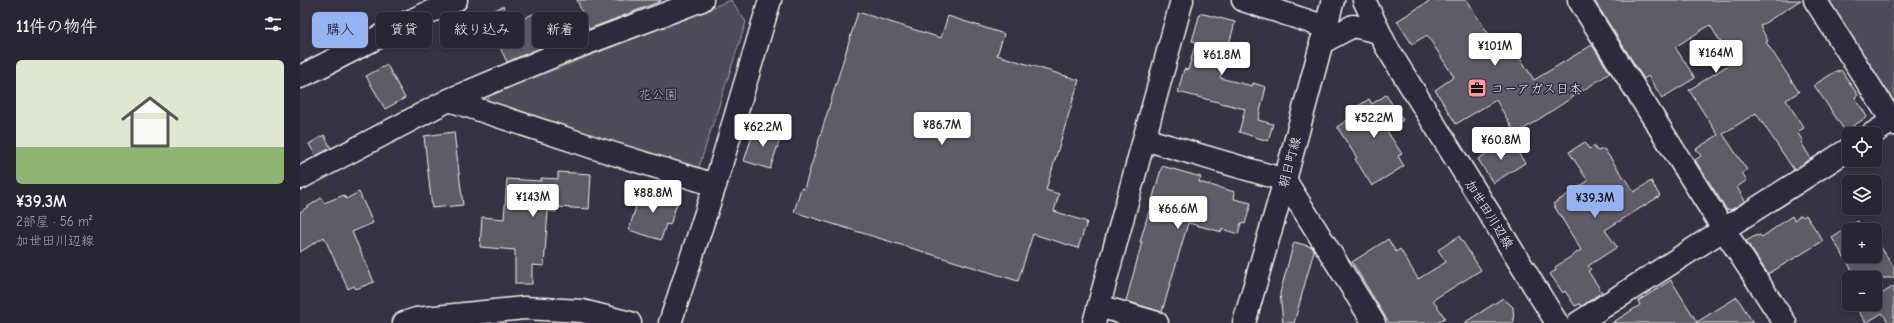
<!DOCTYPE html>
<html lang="ja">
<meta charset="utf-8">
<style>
body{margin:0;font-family:"Comic Neue","Klee One",sans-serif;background:#35323f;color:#f1f3f6;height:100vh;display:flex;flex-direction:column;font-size:15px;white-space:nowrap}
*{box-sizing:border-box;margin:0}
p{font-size:13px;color:#a5a5ac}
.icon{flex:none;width:22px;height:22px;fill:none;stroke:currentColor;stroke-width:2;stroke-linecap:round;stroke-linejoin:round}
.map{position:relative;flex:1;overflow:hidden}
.sheet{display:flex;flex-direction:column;background:#292633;width:300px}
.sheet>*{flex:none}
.guide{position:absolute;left:12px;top:12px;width:380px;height:36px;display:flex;gap:8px}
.fabs{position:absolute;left:1542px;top:127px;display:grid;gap:8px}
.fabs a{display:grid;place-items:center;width:40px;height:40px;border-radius:6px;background:#292633;box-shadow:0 2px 6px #0003,0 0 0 1px #45434e;font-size:20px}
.price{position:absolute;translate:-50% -34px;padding:0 9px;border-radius:4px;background:#fff;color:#222;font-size:13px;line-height:26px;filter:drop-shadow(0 1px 2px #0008)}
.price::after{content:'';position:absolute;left:50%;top:24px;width:12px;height:9px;margin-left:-6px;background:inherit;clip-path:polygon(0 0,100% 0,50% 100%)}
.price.selected{background:#95b2f1;color:#111}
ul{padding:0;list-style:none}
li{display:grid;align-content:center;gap:8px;height:212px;padding:0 16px}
li span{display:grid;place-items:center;height:124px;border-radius:6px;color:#555}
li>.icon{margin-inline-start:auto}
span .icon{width:72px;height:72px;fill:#fffc;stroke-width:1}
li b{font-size:17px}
h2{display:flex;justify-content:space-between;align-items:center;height:48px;padding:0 16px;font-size:17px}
.chip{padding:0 14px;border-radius:6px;background:#292633;box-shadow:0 2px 6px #0003,0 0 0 1px #45434e;font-size:14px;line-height:36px}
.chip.selected{background:#95b2f1;color:#111}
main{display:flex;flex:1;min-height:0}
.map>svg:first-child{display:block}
.green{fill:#504b59;stroke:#a29ea0}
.building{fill:#5f5c67;stroke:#f4f1e8}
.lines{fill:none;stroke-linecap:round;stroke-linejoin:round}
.minor-casing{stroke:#f4f1e8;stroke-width:25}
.tertiary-casing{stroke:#f4f1e8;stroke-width:25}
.primary-casing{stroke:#f4f1e8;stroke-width:25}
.minor{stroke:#2f2a3d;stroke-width:22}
.tertiary{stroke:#2f2a3d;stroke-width:22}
.primary{stroke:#2f2a3d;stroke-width:22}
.labels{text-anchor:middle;stroke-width:3;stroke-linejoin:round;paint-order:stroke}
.poi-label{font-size:13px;fill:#f4f1e8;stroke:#2f2a3d;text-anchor:start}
.park-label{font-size:13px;fill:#bbb7b6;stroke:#2f2a3d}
.street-label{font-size:13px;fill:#f4f1e8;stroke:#2f2a3d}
</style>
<main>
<section class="sheet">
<h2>11件の物件<svg class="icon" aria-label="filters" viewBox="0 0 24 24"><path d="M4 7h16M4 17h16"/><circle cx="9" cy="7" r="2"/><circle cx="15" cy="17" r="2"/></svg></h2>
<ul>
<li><span style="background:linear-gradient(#dfe7d0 70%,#8fb573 0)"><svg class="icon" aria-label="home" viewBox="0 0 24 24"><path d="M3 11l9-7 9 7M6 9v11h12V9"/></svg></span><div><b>¥39.3M</b><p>2部屋 · 56 m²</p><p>加世田川辺線</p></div></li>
</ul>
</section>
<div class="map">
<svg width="1594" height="323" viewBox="0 0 1594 323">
<rect width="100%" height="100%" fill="#373244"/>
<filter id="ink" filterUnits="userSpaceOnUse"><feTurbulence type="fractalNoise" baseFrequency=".025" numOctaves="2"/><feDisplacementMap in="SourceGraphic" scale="8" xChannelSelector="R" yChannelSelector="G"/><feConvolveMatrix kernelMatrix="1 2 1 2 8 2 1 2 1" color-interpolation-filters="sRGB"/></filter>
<g filter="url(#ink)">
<path class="green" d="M431 0 446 22 398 170 189 104 188 96Z
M1528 0H1594V103L1592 102Z"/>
<path class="building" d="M277 0H361V1L289 29Z
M1131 0H1166L1199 50 1210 42 1234 80 1292 45 1310 73 1216 134 1196 100 1156 124 1135 90 1154 77 1127 35 1112 44 1097 21Z
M1294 0H1501L1460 26 1468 41 1466 42 1499 92 1486 100 1504 128 1497 132 1503 141 1501 142 1511 159 1494 170 1456 113 1423 134 1447 170 1442 173 1447 180 1437 187 1445 201 1431 210 1430 209 1427 210 1395 160 1401 156 1396 149 1418 135 1389 90 1433 62 1410 25 1375 47 1395 78 1362 98 1348 76 1344 79Z
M203 6 211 24 235 13 249 44 207 62 184 15Z
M558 12 641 38 648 16 704 34 697 55 779 80 746 190 759 194 754 211 787 222 778 248 733 234 718 281 494 212 501 188 504 189Z
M900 13 935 22 920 78 952 86 953 83 966 87 958 120 973 124 968 141 939 132 945 109 878 92 884 69 888 70 896 42 892 41Z
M87 65 105 98 85 109 66 76Z
M1538 70V72L1541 70 1558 95 1555 97 1567 117 1545 131 1514 85Z
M1086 95 1103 120 1087 131 1102 154 1098 156 1104 166 1072 186 1055 159 1057 158 1037 127 1052 117 1049 112 1069 99 1072 104Z
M458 126 478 132 476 138 480 139 470 169 444 161 454 130 456 131Z
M154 132 163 205 132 208 124 136Z
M24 135 31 148 16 156 9 144Z
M1209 139 1225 163 1193 183 1178 159Z
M1285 142 1289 149 1294 146 1297 151 1304 149 1334 192 1351 181 1360 196 1305 230 1317 247 1288 266 1291 269 1288 271 1302 292 1282 306 1280 304 1275 306 1265 291 1263 293 1250 274 1256 270 1255 267 1281 250 1253 204 1288 181 1269 152Z
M862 166 901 177 899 182 935 192 934 199 951 203 945 224 941 223 938 234 922 229V232L888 223 862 312 826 301 842 242H840Z
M258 172 291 174 289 209 256 207V212L248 211 244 266 232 265V284H215V250L180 247 182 217 204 219 207 179 241 181V178L258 179Z
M341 189 378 200 370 225 366 224 361 240 329 230Z
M59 192 73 223 52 232 74 282 56 289 54 286 48 289 24 237 0 252V212L21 198 24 203 44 195 46 199Z
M1501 215 1503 217 1506 215 1523 241 1468 274 1446 241 1457 235 1458 236 1460 235 1462 237 1492 216 1494 220Z
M1558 221 1563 230H1549V256H1575V248L1577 252V241L1594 267V278H1557L1532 238Z
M1159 236 1181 270 1133 300 1145 318 1137 323H1089L1052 262 1088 239 1096 252 1100 249 1118 279 1146 262 1138 250Z
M994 242 1012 247 1014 251 994 323H983L980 293Z
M1371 280 1397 322 1437 297 1453 323H1312L1340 305 1338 301Z
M1594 286V323H1589L1582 313 1566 323 1557 309 1565 304H1575V298Z
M1203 298 1213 307 1214 323H1164Z"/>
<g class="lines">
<defs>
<path id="minor" d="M943 0 1026 27
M1279 0 1424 230 1485 323
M1515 0 1594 124
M0 77 110 21 156 0
M149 100 295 148 415 185
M1572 134 1594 120
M844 139 985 180 1074 323
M0 178 149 100 258 54 402 0
M799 306 857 323
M794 323 882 0
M1278 323 1549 149"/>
<path id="tertiary" d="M104 323 116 319 224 308 282 311 330 323
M370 323 415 185 470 0
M944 323 985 180 1033 0"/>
<path id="primary" d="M1064 0 1086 46 1257 323
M1021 43 1053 26 1079 32"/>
</defs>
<use href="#minor" class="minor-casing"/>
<use href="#tertiary" class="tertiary-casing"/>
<use href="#primary" class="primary-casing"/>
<use href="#minor" class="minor"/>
<use href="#tertiary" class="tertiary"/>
<use href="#primary" class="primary"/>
</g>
</g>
<defs>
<symbol id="office-square" viewBox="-11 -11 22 22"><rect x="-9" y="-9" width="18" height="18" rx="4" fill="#ff9aa2" stroke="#2f2a3d"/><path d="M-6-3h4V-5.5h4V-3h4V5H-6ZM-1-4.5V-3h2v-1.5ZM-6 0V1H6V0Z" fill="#111"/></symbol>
</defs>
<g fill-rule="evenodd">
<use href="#office-square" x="1166" y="77" width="22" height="22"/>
</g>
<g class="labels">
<g class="poi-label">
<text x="1191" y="93">コーアガス日本</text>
</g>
<g class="park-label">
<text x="358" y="99">花公園</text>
</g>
<g class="street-label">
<text transform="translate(989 162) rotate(-75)" y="5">朝日町線</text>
<text transform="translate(1190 214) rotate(58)" y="5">加世田川辺線</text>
</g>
</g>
</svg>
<div class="fabs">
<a><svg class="icon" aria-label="locate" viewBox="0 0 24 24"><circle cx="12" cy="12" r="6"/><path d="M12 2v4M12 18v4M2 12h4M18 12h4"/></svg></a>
<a><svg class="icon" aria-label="layers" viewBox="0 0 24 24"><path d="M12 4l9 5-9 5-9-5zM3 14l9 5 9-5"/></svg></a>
<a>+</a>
<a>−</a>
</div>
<b class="price" style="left:1195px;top:67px">¥101M</b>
<b class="price" style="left:1416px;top:74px">¥164M</b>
<b class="price" style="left:922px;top:76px">¥61.8M</b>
<b class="price" style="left:1074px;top:139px">¥52.2M</b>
<b class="price" style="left:642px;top:146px">¥86.7M</b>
<b class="price" style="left:463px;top:148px">¥62.2M</b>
<b class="price" style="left:1201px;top:161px">¥60.8M</b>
<b class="price" style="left:353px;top:214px">¥88.8M</b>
<b class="price" style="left:233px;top:218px">¥143M</b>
<b class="price selected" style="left:1295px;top:219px">¥39.3M</b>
<b class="price" style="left:878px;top:230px">¥66.6M</b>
<div class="guide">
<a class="chip selected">購入</a>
<a class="chip">賃貸</a>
<a class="chip">絞り込み</a>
<a class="chip">新着</a>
</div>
</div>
</main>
